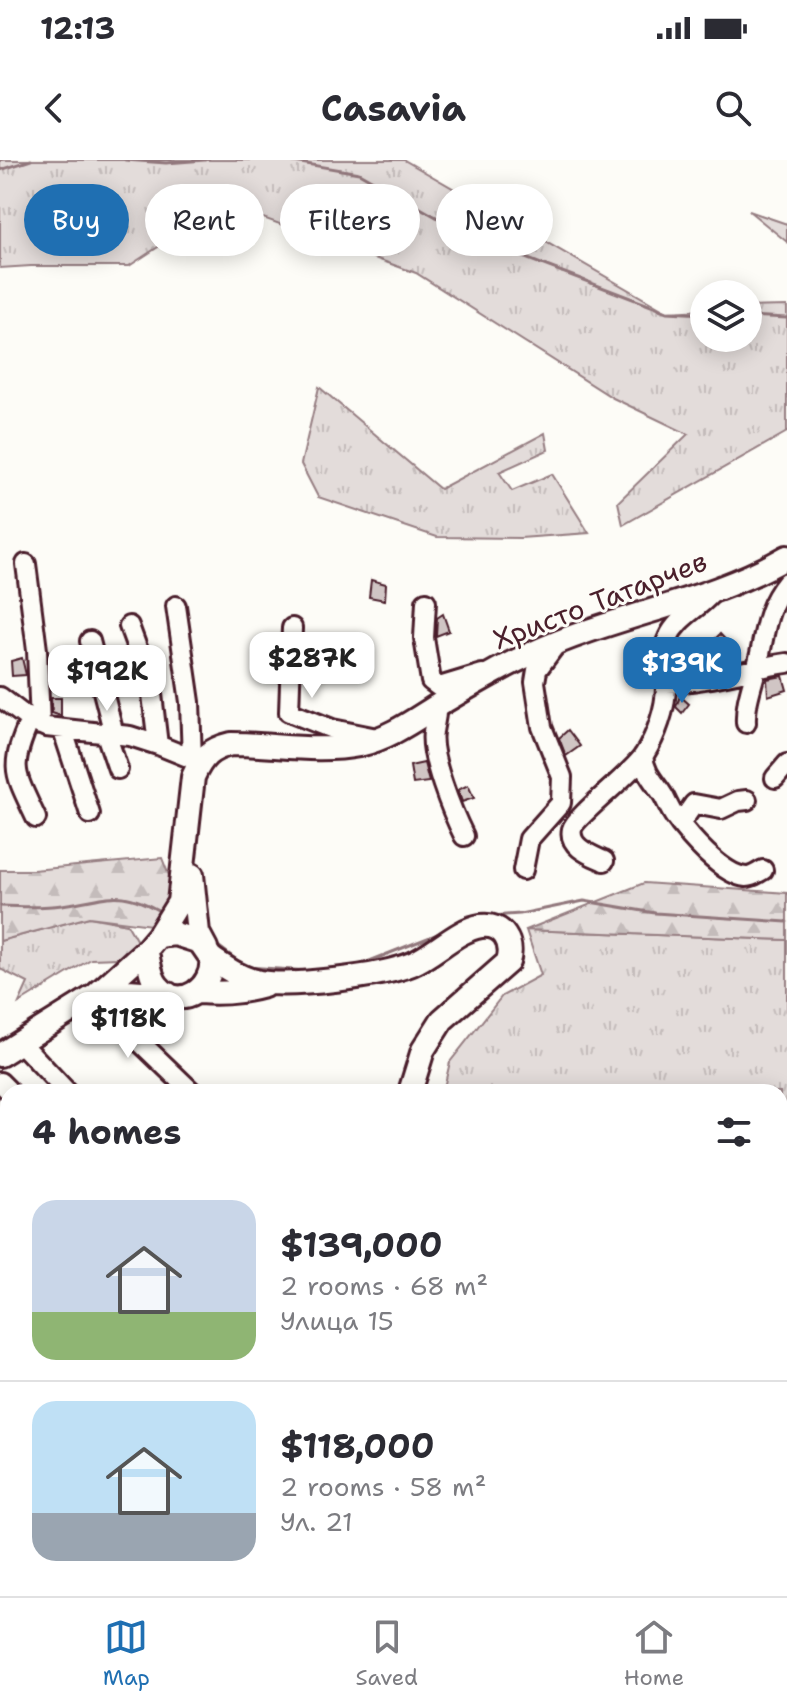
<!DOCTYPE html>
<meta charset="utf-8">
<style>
body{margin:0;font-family:"Shantell Sans",sans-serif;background:#f2f2f3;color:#2b2b33;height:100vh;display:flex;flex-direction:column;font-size:30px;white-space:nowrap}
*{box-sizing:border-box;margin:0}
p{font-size:26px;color:#7c7c81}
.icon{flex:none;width:44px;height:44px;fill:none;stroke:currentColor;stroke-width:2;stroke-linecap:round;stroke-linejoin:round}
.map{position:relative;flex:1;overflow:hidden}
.details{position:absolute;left:0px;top:924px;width:788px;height:512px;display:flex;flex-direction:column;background:#fff;border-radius:24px 24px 0 0;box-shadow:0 4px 20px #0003}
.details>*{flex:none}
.banner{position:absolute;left:24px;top:24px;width:740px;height:72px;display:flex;gap:16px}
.tools{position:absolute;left:690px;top:120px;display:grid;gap:16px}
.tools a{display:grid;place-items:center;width:72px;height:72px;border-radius:50%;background:#fff;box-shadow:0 4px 20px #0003;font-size:40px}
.price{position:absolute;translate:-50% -68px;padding:0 18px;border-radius:16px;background:#fff;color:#222;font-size:26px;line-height:52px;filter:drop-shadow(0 2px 4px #0008)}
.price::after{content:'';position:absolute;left:50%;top:48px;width:24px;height:18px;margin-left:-12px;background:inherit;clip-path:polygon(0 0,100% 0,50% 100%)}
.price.selected{background:#1f6fb2;color:#fff}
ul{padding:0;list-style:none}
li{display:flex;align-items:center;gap:24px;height:200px;padding:0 32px}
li+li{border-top:2px solid #e1e1e2}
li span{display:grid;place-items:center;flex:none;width:224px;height:160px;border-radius:24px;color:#555}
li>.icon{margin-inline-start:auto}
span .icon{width:96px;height:96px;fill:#fffc;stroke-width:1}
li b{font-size:34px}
h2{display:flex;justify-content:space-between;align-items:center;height:96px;padding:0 32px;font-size:34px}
.pill{padding:0 28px;border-radius:36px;background:#fff;box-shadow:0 4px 20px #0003;font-size:28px;line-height:72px}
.pill.selected{background:#1f6fb2;color:#fff}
.status{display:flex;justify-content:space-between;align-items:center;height:56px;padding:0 40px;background:#fff;direction:ltr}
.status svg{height:22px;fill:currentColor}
header{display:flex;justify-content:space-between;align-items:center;height:104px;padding:0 32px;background:#fff;font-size:36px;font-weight:700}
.dock{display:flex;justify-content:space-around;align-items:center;height:112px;border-top:2px solid #e1e1e2;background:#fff;font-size:22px;color:#7c7c81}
.dock a{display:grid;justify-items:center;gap:4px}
.dock .selected{color:#1f6fb2}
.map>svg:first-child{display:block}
.grass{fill:url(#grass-tufts);stroke:#967e82;stroke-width:2}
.forest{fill:url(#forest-firs);stroke:#967e82;stroke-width:2}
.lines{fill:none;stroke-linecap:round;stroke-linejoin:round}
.stream{stroke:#91777b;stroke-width:3}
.building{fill:#d0c5c4;stroke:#4a1f2b;stroke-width:2}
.minor-casing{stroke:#4a1f2b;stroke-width:24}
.major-casing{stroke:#4a1f2b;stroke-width:28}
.minor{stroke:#fdfcf7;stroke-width:18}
.major{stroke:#fdfcf7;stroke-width:22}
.labels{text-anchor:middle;stroke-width:6;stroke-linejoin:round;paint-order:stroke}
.street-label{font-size:28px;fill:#4a1f2b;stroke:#fdfcf7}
</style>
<div class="status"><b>12:13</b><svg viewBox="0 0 49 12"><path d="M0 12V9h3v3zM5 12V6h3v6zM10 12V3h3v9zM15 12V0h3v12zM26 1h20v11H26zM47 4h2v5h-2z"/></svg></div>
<header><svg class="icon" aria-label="back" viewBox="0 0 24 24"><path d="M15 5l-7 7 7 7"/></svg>Casavia<svg class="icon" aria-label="search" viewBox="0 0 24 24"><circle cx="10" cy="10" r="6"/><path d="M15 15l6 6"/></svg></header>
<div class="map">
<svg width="787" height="1436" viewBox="0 0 787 1436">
<defs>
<pattern id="grass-tufts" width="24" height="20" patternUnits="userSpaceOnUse" patternTransform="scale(2)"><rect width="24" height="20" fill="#e3dcda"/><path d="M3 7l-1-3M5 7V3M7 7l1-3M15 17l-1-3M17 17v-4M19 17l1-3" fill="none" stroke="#c4bcbb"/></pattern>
<pattern id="forest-firs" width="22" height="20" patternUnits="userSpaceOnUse" patternTransform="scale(2)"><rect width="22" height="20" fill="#e3dcda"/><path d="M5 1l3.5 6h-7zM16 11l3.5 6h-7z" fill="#c4bcbb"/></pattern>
</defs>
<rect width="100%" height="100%" fill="#fdfcf7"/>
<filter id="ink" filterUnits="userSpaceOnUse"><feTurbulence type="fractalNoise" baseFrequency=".0125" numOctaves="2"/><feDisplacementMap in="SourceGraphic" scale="16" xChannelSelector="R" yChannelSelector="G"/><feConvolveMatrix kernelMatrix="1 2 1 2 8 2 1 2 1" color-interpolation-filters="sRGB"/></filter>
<g filter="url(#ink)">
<path class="grass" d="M0 0H404L667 152 704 150V178H748V147L787 146V272L623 365 618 342 688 274 613 238 416 113 224 44 129 106H31L0 108Z
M749 51 787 64V82Z
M319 227 440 329 545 273 548 290 499 312 512 331 552 314 589 373 520 378 437 377 318 337 301 304Z
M89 757 127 764 146 797 91 799 19 843 28 823 0 809V781Z
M526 770 787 780V1436H450L464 1428H780V932H443L450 902 502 836 541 815Z
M300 1428H461L447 1436H285Z"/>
<path class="forest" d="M162 698 177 736 159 766 89 757 0 781V710H33Z
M644 723 787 733V780L526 770Z"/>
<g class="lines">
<path class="stream" d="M125 0 166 3 205 0
M283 0 359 13 473 78 667 152 704 154
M0 10 31 0
M748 156 787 158
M0 746C21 747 42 748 62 745 110 739 117 726 163 753
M492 756 520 754 584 741 655 753 787 762
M214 783 246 807 310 811
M357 806 443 772"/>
</g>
<path class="building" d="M371 420 386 424 385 440 369 437Z
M443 454 449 471 436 476 437 458Z
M720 474 734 489 721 501 709 485Z
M22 498 26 515 12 516 11 501Z
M645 498 652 501 654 518 644 517Z
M783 516 787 530 768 536 767 519Z
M680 536 689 544 682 553 676 547Z
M51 538H61V556L52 553Z
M568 570 580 586 566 596 559 578Z
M424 603 429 622 413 624 410 606Z
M468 625 474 638 462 642 458 630Z"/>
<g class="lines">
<defs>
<path id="minor" d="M26 404 37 490 40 565
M426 442 424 478 431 521 439 527 482 514
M176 446 190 542 192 600
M129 466 151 526 158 585
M292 468 289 552 332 569 377 578
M90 481 114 574
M666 523C707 522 747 509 787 503
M0 537 30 560 46 567 130 576 158 585 200 602
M436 547C437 556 434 563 433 572 429 596 453 654 464 676
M30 560C9 609 14 611 36 658
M746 563C745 543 752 526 757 506 766 473 764 450 787 422
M63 571 90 654
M106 574 118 609
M643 596C645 614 654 621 663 635 667 642 670 650 675 657 688 675 722 715 746 717 753 717 757 713 763 710
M775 618 787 604
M680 664 694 644 721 649 738 641 747 640
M604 701C591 695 568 687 572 669 575 656 633 613 644 595 656 576 666 549 666 526 666 509 660 494 668 478 677 458 696 450 710 435
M523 710 529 679 561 643 562 617 542 567 535 522 537 510 557 483
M96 835 117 860 192 932
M21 883 67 932
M0 922 10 932
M0 1393 8 1397
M140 1428 171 1436
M657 1428 658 1436
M398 1436 399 1428"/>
<path id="major" d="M192 715 198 773 206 788
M175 774 200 782 211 798C215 827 180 853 158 826 149 816 150 802 146 790L158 776Z
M158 776 179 742 193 617C202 597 210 589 231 584 273 584 318 593 359 585 390 578 414 560 440 544 470 526 499 508 531 494 613 455 708 443 787 397
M211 798C226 808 241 819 260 822 293 827 380 817 412 804 434 795 458 769 481 766 503 763 514 783 508 802L442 860 423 890 410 932
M199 832C221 834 243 832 264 826
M96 835 128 831 168 834
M0 895 96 835 146 790
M368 1436 370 1428"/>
</defs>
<use href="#minor" class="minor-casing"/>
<use href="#major" class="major-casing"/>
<use href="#minor" class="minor"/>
<use href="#major" class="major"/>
</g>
</g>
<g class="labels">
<g class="street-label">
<text transform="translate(600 440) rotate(-21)" y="10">Христо Татарчев</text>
</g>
</g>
</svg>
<div class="tools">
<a><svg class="icon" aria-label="layers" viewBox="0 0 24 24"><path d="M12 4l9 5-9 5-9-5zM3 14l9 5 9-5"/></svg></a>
</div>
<b class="price" style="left:312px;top:540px">$287K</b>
<b class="price selected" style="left:682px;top:545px">$139K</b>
<b class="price" style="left:107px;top:553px">$192K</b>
<b class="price" style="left:128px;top:900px">$118K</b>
<div class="banner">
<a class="pill selected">Buy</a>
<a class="pill">Rent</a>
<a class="pill">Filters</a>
<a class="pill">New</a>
</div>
<section class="details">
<h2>4 homes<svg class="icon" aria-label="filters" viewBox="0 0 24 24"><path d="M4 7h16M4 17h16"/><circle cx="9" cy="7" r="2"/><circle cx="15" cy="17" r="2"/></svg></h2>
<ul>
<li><span style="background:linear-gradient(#c9d6e8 70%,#8fb573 0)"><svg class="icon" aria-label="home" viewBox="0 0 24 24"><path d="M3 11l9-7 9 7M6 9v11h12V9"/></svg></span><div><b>$139,000</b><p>2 rooms · 68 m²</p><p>Улица 15</p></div></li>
<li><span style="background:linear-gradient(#bfe0f5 70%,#9aa5b1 0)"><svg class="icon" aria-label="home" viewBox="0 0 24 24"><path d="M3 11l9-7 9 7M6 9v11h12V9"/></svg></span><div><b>$118,000</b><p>2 rooms · 58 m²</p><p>Ул. 21</p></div></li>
</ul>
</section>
</div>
<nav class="dock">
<a class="selected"><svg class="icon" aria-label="map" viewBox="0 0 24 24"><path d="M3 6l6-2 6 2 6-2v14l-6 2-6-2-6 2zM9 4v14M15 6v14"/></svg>Map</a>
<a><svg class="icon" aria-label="saved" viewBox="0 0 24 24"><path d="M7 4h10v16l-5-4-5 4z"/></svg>Saved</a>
<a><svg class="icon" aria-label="home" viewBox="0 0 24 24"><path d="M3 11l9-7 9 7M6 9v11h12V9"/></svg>Home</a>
</nav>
